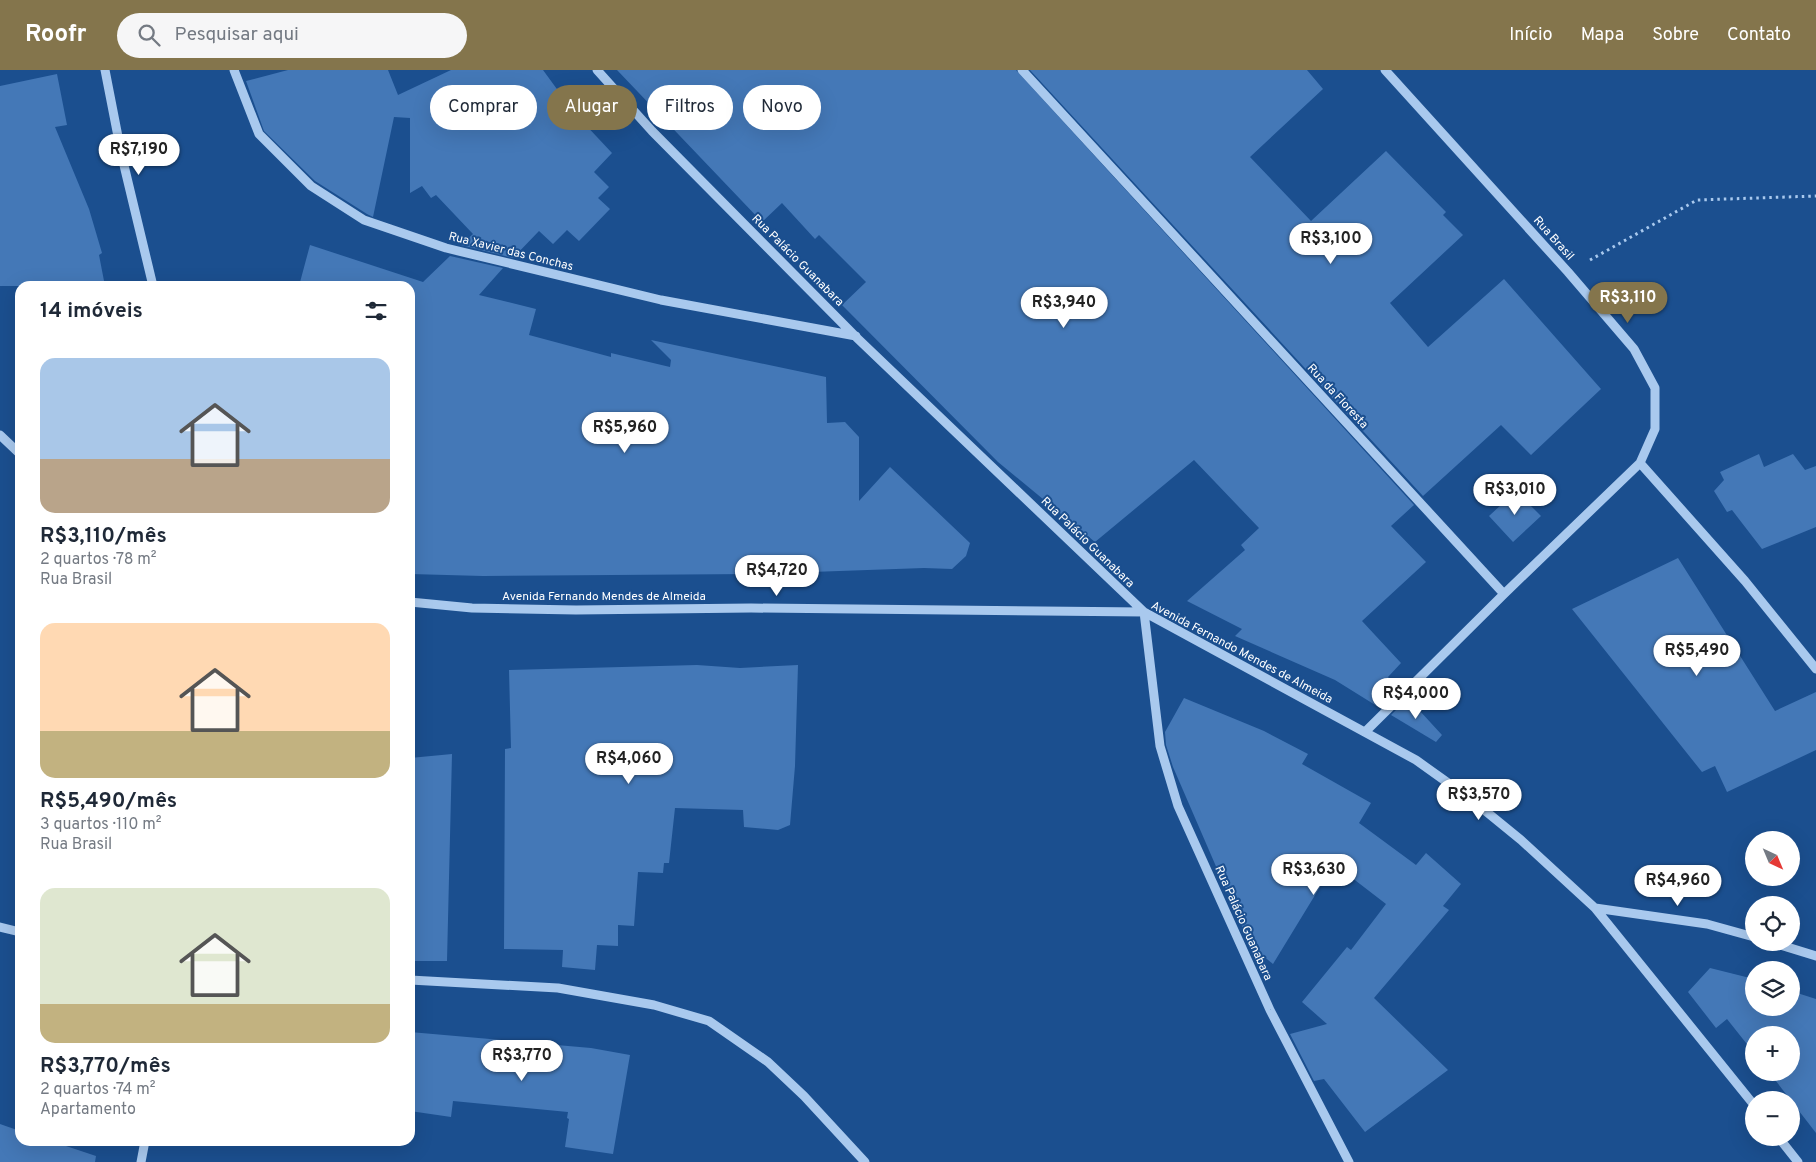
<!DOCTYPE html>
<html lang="pt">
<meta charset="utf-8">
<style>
body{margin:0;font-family:Overpass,sans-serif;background:#f6f6f7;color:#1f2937;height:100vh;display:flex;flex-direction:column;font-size:19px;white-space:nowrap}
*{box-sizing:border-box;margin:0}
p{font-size:16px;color:#747a83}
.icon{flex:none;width:28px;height:28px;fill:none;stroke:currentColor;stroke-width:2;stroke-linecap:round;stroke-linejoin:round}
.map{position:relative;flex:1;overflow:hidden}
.drawer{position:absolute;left:15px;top:211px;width:400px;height:865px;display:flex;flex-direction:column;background:#fff;border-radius:15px;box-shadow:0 5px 20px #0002}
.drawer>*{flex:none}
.guide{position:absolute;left:430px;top:15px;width:475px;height:45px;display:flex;gap:10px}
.needle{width:32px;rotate:136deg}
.controls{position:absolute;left:1745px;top:761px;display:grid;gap:10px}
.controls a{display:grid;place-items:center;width:55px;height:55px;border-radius:50%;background:#fff;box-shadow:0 5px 20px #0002;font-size:25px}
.price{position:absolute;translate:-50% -42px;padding:0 11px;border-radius:18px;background:#fff;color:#222;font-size:16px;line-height:32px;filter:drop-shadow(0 1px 2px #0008)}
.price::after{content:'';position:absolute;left:50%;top:30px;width:15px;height:11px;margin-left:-8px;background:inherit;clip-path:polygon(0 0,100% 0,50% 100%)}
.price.active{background:#84754c;color:#fff}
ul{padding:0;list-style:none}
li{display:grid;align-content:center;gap:10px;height:265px;padding:0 25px}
li span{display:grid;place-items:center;height:155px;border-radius:15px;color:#555}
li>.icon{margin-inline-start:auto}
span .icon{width:90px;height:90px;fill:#fffc;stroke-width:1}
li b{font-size:21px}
h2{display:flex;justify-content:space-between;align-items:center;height:60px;padding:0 25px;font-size:21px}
.pill{padding:0 18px;border-radius:22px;background:#fff;box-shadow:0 5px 20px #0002;font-size:18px;line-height:45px}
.pill.active{background:#84754c;color:#fff}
header{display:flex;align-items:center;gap:30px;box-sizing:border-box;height:70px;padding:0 25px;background:#84754c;color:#fff}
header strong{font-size:24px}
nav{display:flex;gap:28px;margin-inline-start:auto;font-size:18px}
.search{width:350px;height:45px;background:#f6f6f7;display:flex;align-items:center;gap:12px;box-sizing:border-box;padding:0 18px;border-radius:28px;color:#747a83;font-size:19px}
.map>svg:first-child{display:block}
.building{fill:#4478b7}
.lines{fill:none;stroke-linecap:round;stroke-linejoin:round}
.path{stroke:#a9c9ee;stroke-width:3;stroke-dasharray:2.5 4;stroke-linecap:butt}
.minor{stroke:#a9c9ee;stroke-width:9}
.labels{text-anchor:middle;stroke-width:4;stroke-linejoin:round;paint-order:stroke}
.street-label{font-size:12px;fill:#fff;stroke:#1b4f8f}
</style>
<header>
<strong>Roofr</strong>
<div class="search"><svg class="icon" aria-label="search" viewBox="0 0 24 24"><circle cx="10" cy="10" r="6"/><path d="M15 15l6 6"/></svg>Pesquisar aqui</div>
<nav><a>Início</a><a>Mapa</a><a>Sobre</a><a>Contato</a></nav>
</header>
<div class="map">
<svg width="1816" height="1092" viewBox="0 0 1816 1092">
<rect width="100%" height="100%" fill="#1b4f8f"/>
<path class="building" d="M288 0H388L398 25 451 0H543L581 52 582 51 612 83 594 102 609 117 598 128 610 139 579 171 567 160 553 174 539 161 513 188 461 175 473 164 436 125 431 128 422 116 410 123V48L394 47 373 147 367 144 315 111 264 61 246 11Z
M617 0H1016L1414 435 1391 456 1426 492 1362 551 1401 593 1388 607 1399 619 1380 638 1335 610 1235 566 1242 559 1187 531 1245 480 1241 475 1259 458 1194 390 1095 472 998 392 842 235 866 212 819 165 815 169 782 133 762 152Z
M1030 0H1307L1323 19 1250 87 1311 151 1386 81 1446 142 1443 145 1463 165 1390 233 1428 277 1504 209 1601 319 1531 385 1501 355 1423 426Z
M57 4 67 55 55 57 89 139 102 183 99 185 105 216H0V16Z
M310 175 423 212 450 186 503 198 479 225 536 239 529 265 611 287V283L670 297 671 290 651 270 826 307 827 353 845 352 859 367V431L890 397 970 473 966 486 952 499 924 498 752 504 483 506 410 504V216H299Z
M1759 384 1764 397 1793 384 1805 400 1816 396V457L1762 479 1732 440 1727 442 1714 421 1724 410 1720 402Z
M1516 421 1541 446 1513 472 1489 446Z
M1678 488 1775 641 1816 622V680L1727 722 1715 696 1702 702 1572 539Z
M697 595 740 598 798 595 795 696 790 755 778 760 744 757 743 740 675 738 669 793H664L663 803 638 802 634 856 618 855V876L597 875 595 900 562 897 563 880 504 879 505 679 511 678 509 600Z
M1184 628 1264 661 1308 684 1302 694 1371 733 1359 753 1416 795 1426 783 1461 814 1443 836 1449 840 1374 928 1448 1000 1365 1062 1324 1009 1314 1011 1290 964 1327 954 1302 932 1347 877 1351 880 1386 834 1334 794 1273 894 1250 875 1173 697 1166 675 1165 662Z
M1408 628 1442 665 1436 672 1391 645Z
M452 684 447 891H410V688Z
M1710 898 1754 909V938H1791V921L1816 929V1063L1769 1002H1791V965H1754V983L1727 949 1716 958 1688 922Z
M410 962 591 978 630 985 613 1084 565 1077 569 1049 567 1048 568 1042 453 1031 451 1047 410 1041Z
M0 1054 20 1061V1071H51L96 1086 95 1092H0Z"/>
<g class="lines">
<path class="path" d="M1590 190 1697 130 1816 126"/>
<path class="minor" d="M105 0 122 87 153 216
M234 0 259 64 311 116 364 150 446 178 661 230 856 266
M597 0 652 61 856 267 1144 542 1160 676 1178 736 1270 940 1349 1092
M1022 0 1504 524
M0 365 20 384
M1640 393 1745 511 1816 599
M410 532 472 538 576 540 751 538 1144 542 1416 690 1472 730 1521 770 1595 838 1754 1035
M1365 662 1504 524 1640 393 1655 359V318L1634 279 1568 202 1385 0
M1595 838 1707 854 1754 867
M0 857 20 862
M1771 872 1816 886
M410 910 558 918 654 935 709 951 768 992 804 1026 865 1092
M1779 1068 1798 1092
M141 1092 145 1071"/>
</g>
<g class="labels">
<g class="street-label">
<text transform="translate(1554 168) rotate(48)" y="4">Rua Brasil</text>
<text transform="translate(511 181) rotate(14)" y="4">Rua Xavier das Conchas</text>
<text transform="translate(798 190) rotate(45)" y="4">Rua Palácio Guanabara</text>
<text transform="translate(1338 326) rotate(47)" y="4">Rua da Floresta</text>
<text transform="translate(1088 472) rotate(44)" y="4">Rua Palácio Guanabara</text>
<text x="604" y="530">Avenida Fernando Mendes de Almeida</text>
<text transform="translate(1242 582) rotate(28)" y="4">Avenida Fernando Mendes de Almeida</text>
<text transform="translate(1244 853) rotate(66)" y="4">Rua Palácio Guanabara</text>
</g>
</g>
</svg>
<div class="controls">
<a><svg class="needle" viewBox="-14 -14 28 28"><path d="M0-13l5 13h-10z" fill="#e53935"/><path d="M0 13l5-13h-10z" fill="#747a83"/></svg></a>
<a><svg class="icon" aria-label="locate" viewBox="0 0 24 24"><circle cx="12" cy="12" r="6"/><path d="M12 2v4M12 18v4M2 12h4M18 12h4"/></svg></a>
<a><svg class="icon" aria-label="layers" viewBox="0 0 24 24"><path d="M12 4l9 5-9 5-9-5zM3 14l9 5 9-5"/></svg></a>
<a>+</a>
<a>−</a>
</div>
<b class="price" style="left:139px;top:106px">R$7,190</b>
<b class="price" style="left:1331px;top:195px">R$3,100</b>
<b class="price active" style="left:1628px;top:254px">R$3,110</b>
<b class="price" style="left:1064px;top:259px">R$3,940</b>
<b class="price" style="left:625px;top:384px">R$5,960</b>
<b class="price" style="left:1515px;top:446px">R$3,010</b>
<b class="price" style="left:777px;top:527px">R$4,720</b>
<b class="price" style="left:1697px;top:607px">R$5,490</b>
<b class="price" style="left:1416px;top:650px">R$4,000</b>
<b class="price" style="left:629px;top:715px">R$4,060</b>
<b class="price" style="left:1479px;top:751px">R$3,570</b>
<b class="price" style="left:1314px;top:826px">R$3,630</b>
<b class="price" style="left:1678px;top:837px">R$4,960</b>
<b class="price" style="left:522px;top:1012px">R$3,770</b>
<div class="guide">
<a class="pill">Comprar</a>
<a class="pill active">Alugar</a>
<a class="pill">Filtros</a>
<a class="pill">Novo</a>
</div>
<section class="drawer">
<h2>14 imóveis<svg class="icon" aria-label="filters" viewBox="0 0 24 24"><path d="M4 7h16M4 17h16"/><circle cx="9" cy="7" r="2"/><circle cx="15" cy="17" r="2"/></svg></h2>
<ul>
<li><span style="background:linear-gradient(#a9c7e8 65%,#b9a48a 0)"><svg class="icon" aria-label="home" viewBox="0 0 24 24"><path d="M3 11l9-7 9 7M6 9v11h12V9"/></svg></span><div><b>R$3,110/mês</b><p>2 quartos · 78 m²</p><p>Rua Brasil</p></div></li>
<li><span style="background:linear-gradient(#ffd9b3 70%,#c2b280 0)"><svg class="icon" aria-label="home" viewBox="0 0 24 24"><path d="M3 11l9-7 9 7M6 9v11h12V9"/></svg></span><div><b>R$5,490/mês</b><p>3 quartos · 110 m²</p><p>Rua Brasil</p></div></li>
<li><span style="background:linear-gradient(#dfe7d0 75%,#c2b280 0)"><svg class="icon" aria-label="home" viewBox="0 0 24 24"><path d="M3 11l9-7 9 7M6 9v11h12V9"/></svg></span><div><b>R$3,770/mês</b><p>2 quartos · 74 m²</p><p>Apartamento</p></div></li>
</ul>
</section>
</div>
